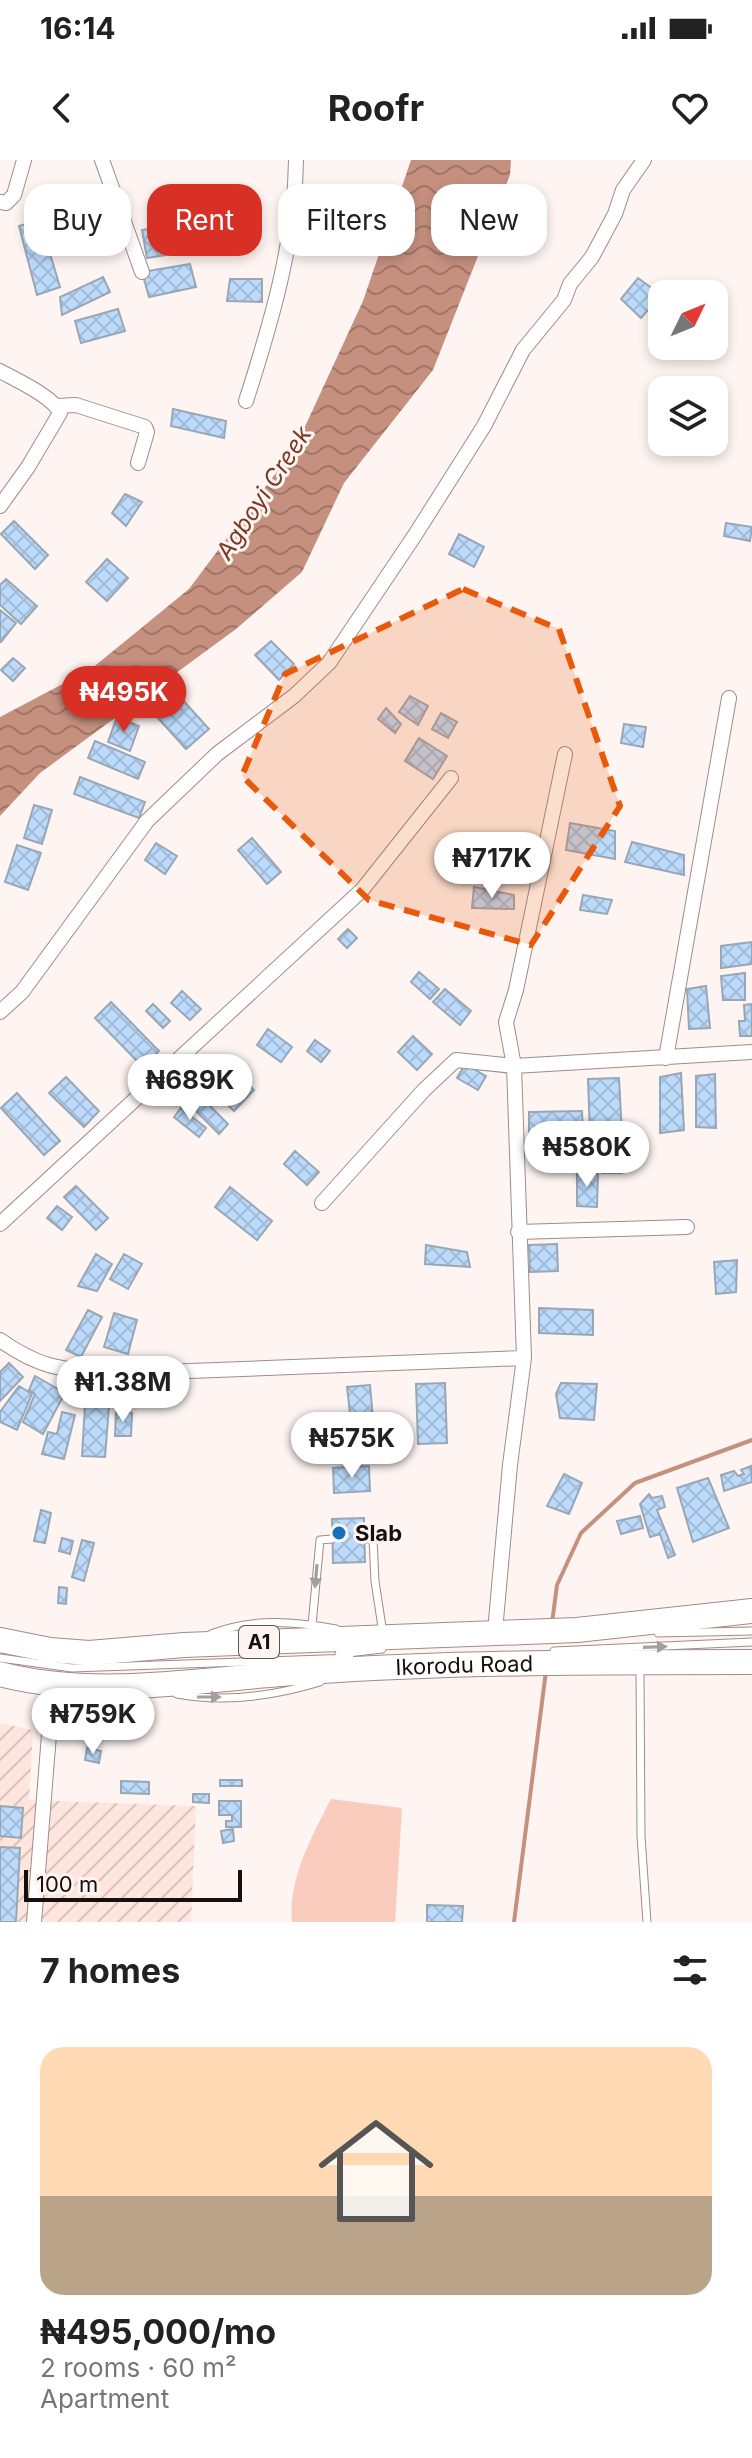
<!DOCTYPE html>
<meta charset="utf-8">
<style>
body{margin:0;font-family:Inter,sans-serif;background:#f6f6f6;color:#222;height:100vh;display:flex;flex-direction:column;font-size:30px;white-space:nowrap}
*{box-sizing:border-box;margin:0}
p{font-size:26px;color:#767676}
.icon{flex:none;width:44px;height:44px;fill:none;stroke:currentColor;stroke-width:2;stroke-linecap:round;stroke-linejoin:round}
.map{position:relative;height:1762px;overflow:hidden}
.details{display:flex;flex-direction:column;background:#fff;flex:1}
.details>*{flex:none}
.guide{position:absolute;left:24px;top:24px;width:704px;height:72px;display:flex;gap:16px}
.needle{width:52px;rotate:47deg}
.buttons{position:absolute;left:648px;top:120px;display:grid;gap:16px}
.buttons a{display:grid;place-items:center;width:80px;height:80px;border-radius:16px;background:#fff;box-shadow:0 4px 12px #0003;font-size:40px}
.scale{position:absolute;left:24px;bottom:20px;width:218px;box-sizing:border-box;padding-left:8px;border:4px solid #170f0d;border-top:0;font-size:22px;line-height:28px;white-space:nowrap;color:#170f0d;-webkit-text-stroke:6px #fef5f2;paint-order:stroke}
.price{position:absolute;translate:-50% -68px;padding:0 18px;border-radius:28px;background:#fff;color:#222;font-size:26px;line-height:52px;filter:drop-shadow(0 2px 4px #0008)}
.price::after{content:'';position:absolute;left:50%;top:48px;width:24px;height:18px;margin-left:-12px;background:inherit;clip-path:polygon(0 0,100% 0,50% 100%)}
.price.current{background:#d93025;color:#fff}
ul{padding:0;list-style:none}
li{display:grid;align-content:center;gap:16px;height:424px;padding:0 40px}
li+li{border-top:2px solid #e0e0e0}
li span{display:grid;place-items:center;height:248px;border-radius:24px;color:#555}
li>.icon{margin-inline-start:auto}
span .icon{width:144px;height:144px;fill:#fffc;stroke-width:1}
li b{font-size:34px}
h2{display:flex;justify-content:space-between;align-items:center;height:96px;padding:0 40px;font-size:34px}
.pill{padding:0 28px;border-radius:24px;background:#fff;box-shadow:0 4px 12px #0003;font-size:28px;line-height:72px}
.pill.current{background:#d93025;color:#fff}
.status{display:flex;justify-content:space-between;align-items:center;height:56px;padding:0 40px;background:#fff;direction:ltr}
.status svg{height:22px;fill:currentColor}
header{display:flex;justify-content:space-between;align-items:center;height:104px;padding:0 40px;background:#fff;font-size:36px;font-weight:700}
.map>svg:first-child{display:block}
.industrial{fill:url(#industrial-furrows)}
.grass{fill:#f9ccbe}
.water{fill:url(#water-waves)}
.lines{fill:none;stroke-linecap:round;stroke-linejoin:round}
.stream{stroke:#c6907f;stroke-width:4}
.building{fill:url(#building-cross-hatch);stroke:#99a7b5;stroke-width:2}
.lane-casing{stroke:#a08c85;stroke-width:9}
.street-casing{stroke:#a08c85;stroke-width:16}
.highway-casing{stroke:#a08c85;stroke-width:26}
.lane{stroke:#fff;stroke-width:7}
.street{stroke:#fff;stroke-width:14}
.highway{stroke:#fff;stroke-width:24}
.oneway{fill:#a29f9e}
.marked{fill:#e8590c;fill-opacity:0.2;stroke:#e8590c;stroke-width:6;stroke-dasharray:16 10;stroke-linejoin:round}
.poi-dot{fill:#1471bd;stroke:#fef5f2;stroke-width:3}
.labels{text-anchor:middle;stroke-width:6;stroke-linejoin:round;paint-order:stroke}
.shield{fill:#fef5f2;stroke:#5c5452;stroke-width:2}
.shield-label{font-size:20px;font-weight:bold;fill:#170f0d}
.poi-label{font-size:22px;font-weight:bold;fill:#170f0d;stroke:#fef5f2;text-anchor:start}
.street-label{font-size:22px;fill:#170f0d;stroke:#fef5f2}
.water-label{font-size:24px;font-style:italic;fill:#7b3822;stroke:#fef5f2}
</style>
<div class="status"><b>16:14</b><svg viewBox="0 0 49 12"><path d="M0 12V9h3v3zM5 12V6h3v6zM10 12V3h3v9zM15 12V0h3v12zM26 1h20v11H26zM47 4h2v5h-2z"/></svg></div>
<header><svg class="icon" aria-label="back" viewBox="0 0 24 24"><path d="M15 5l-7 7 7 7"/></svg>Roofr<svg class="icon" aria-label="heart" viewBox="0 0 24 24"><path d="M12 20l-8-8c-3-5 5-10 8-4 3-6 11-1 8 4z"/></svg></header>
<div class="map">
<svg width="752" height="1762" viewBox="0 0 752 1762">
<defs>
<pattern id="industrial-furrows" width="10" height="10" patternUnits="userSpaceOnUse" patternTransform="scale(2)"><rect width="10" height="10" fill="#fee5dd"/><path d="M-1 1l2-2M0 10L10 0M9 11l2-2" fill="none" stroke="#d9c3bc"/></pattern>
<pattern id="water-waves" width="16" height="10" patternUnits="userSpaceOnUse" patternTransform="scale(2)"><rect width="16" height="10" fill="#c6907f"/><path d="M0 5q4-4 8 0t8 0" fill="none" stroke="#a07466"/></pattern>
<pattern id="building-cross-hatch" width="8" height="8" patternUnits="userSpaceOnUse" patternTransform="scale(2)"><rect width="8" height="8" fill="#bcdbfc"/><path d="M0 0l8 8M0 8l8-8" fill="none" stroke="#a1bbd7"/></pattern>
</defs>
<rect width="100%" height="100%" fill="#fef5f2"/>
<path class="industrial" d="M0 1563 33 1570 29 1640 196 1646 191 1762H0Z"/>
<path class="grass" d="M331 1639 402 1648 395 1762H292C288 1719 312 1676 331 1639Z"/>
<path class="water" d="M411 0H511L510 15 433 210 344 323 302 412 236 469 40 613 0 656V557L91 509 189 429 296 286 363 141Z"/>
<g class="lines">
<path class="stream" d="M552 1463 557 1425 581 1373 635 1323 752 1280
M514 1762 546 1511"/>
</g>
<path class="building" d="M40 60 60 127 37 135 19 66Z
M191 62 196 90 147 98 142 70Z
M190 104 196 127 149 137 142 112Z
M103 117 110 132 62 155 60 137Z
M638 118 661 135 641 158 621 139Z
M230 119H262V142L227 141Z
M118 149 125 171 81 183 75 161Z
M173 249 226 261 224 278 171 266Z
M125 334 142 342 126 366 112 353Z
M14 361 48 395 35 409 1 374Z
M726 363 752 367 750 381 724 376Z
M459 374 484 387 474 407 449 394Z
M107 399 128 418 107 441 86 422Z
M6 419 37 446 21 464 0 445V425Z
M0 450 16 463 1 482 0 481Z
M271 481 294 504 279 520 255 495Z
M13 498 25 508 13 521 1 510Z
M410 536 428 546 418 565 399 552Z
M180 537 209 569 186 589 157 557Z
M386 548 401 564 395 573 378 559Z
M441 553 457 562 448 578 432 569Z
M117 557 139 566 130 591 108 582Z
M624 564 646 567 643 587 621 583Z
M419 578 447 596 433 619 405 601Z
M95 581 145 602 138 619 88 598Z
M80 617 145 642 139 658 74 634Z
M34 645 52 650 42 684 24 678Z
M570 663 615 671V699L566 690Z
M252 678 281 712 267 724 238 690Z
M632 682 684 695V715L625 702Z
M156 683 177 696 165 714 145 700Z
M17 685 41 693 28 730 5 722Z
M474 727 514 735V749L472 748Z
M583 735 612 740 607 754 580 750Z
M348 769 357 778 347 788 338 779Z
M752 782V804L721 808V786Z
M419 812 439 829 430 839 411 822Z
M745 813V840H723L721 816Z
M706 826 710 868 689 869 687 829Z
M445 829 471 851 460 865 433 842Z
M182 831 201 849 190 860 171 843Z
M111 842 159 891 143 907 95 858Z
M153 844 170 861 163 868 146 851Z
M752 844V876H740L739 861H745L744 845Z
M268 869 292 887 281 902 257 885Z
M413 876 432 894 417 910 398 892Z
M315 880 330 891 321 902 307 891Z
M465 904 486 916 478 930 457 918Z
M228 905 254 930 234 951 208 926Z
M681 913 684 970 660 973V917Z
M715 914 716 968 696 967V916Z
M66 917 99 951 84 967 49 933Z
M619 918 622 975 590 976 588 919Z
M196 932 228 964 219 974 187 942Z
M17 933 60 981 44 995 1 948Z
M181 948 206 968 199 977 174 957Z
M582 951 583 974 529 975V952Z
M602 987H622V1013H602Z
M295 991 319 1012 307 1025 284 1004Z
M577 1012 598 1013 597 1047 577 1046Z
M76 1026 108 1058 96 1070 64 1037Z
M230 1027 272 1061 257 1080 215 1047Z
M57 1046 72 1057 62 1070 47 1058Z
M557 1084 558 1111 530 1112 529 1085Z
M426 1085 467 1092 470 1107 425 1104Z
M96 1094 112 1104 97 1131 78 1126Z
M124 1094 142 1104 128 1129 110 1119Z
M737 1100 736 1132 716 1134 714 1102Z
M539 1148 593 1150V1175L539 1173Z
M88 1150 102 1157 81 1197 66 1190Z
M114 1153 137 1160 128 1194 104 1187Z
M9 1203 23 1217 0 1241V1212Z
M35 1216 65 1233 43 1274 23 1262 35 1234 29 1230Z
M445 1223 447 1283 418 1284 416 1224Z
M561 1223 597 1224 594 1260 560 1258 556 1234Z
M370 1225 374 1270 352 1272 347 1227Z
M19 1226 32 1234 17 1270 0 1262V1252Z
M85 1245 109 1247 105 1297 82 1296Z
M62 1252 75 1255 64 1299 42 1294 48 1272 57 1274Z
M116 1252 132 1253 131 1276H115Z
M309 1264H332V1292H296V1281L309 1280Z
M369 1306 370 1331 334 1333 333 1308Z
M751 1306 752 1322 724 1331 721 1315 734 1311 738 1316 744 1314 741 1310Z
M564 1314 582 1323 569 1354 547 1346Z
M708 1318 729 1368 693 1382 677 1328Z
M649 1334 652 1338 662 1336 665 1347 657 1350 675 1395 668 1398 660 1374 650 1377 640 1344Z
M41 1350 51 1353 45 1383 34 1381Z
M640 1356 643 1368 621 1374 617 1361Z
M364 1358 365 1402 333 1403 332 1359Z
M62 1378 73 1381 70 1394 59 1391Z
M82 1380 94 1383 84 1421 72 1417Z
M59 1427 67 1428 66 1444 58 1443Z
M87 1588 101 1591 99 1603 85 1600Z
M220 1620H242V1626H220Z
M121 1621 149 1622V1634L121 1633Z
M193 1634H209V1643L193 1642Z
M219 1641H241V1667H226V1661H232V1655H219Z
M0 1646 23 1648 21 1678 0 1676Z
M233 1669 234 1681 223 1683 221 1671Z
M0 1687 20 1688 16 1762H0Z
M427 1745 463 1746 462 1762H427Z"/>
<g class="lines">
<defs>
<path id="lane" d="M365 1379H373L375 1421 382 1467
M312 1465 320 1380 332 1379
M658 1473 752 1471
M211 1474C252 1458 293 1461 336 1469
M554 1491 752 1482
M339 1494 382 1489
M0 1498 72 1508 350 1498
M640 1510 641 1676 647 1762
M177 1534C225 1543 274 1536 320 1522"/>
<path id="street" d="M102 0 142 112
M0 42 6 43 14 35 24 0
M0 211C16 220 54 237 60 253L28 307 0 346
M246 241C271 163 295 83 296 0
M57 246 76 245 145 267 147 272 138 303
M0 852 22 832 147 661 217 594 294 536 329 503 415 375 484 266 523 190 564 140 570 124 592 97 615 54 623 30 644 0
M666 898 729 538
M322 1043 424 930 456 900 514 906 752 892
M0 1064 362 730 451 618
M518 1072 687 1067
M0 1180C41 1209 62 1209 111 1214L524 1198
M496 1460 510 1305 524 1198 514 906 506 862 516 830 565 594
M34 1762 53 1525"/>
<g id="highway">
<path d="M0 1480 50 1490 89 1493 184 1485 577 1470 752 1451"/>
<path id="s1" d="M0 1514C101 1540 206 1518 308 1512 456 1502 604 1502 752 1502"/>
</g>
</defs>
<use href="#lane" class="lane-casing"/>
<use href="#street" class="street-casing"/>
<use href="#highway" class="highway-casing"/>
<use href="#lane" class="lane"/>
<use href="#street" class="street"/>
<use href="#highway" class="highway"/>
</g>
<defs><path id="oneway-solid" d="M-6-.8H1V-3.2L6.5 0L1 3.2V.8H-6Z" transform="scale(2)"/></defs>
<g class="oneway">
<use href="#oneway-solid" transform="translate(316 1416) rotate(95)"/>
<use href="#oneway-solid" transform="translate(655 1487) rotate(-2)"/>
<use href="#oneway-solid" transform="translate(209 1537)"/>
</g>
<path class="marked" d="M463 429 559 469 620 646 531 785 369 740 242 616 285 514Z"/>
<circle class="poi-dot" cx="339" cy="1373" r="8"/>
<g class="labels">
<rect class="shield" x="239" y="1466" width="40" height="32" rx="6"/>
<g class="shield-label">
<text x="259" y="1489">A1</text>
</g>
<g class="poi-label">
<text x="355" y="1381">Slab</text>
</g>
<g class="street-label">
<text dy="8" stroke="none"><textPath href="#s1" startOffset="466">Ikorodu Road</textPath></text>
</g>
<g class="water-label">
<text transform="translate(264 333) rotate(-57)" y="8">Agboyi Creek</text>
</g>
</g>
</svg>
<div class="buttons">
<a><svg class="needle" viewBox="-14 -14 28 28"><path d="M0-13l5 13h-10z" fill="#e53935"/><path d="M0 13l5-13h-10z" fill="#767676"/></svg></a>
<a><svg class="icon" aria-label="layers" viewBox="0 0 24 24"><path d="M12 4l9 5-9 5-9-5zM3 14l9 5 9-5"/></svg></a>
</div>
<div class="scale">100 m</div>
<b class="price current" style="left:124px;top:574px">₦495K</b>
<b class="price" style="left:492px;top:740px">₦717K</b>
<b class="price" style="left:190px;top:962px">₦689K</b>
<b class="price" style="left:587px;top:1029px">₦580K</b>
<b class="price" style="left:123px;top:1264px">₦1.38M</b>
<b class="price" style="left:352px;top:1320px">₦575K</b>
<b class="price" style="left:93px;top:1596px">₦759K</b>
<div class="guide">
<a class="pill">Buy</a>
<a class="pill current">Rent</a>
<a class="pill">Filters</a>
<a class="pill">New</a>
</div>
</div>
<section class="details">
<h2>7 homes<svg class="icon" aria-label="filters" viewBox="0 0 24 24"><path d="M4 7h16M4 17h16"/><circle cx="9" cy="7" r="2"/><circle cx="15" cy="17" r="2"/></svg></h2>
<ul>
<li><span style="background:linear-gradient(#ffd9b3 60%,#b9a48a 0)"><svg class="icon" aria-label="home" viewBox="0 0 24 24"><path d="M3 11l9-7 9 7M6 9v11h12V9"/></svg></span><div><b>₦495,000/mo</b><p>2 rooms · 60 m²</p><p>Apartment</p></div></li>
</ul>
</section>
